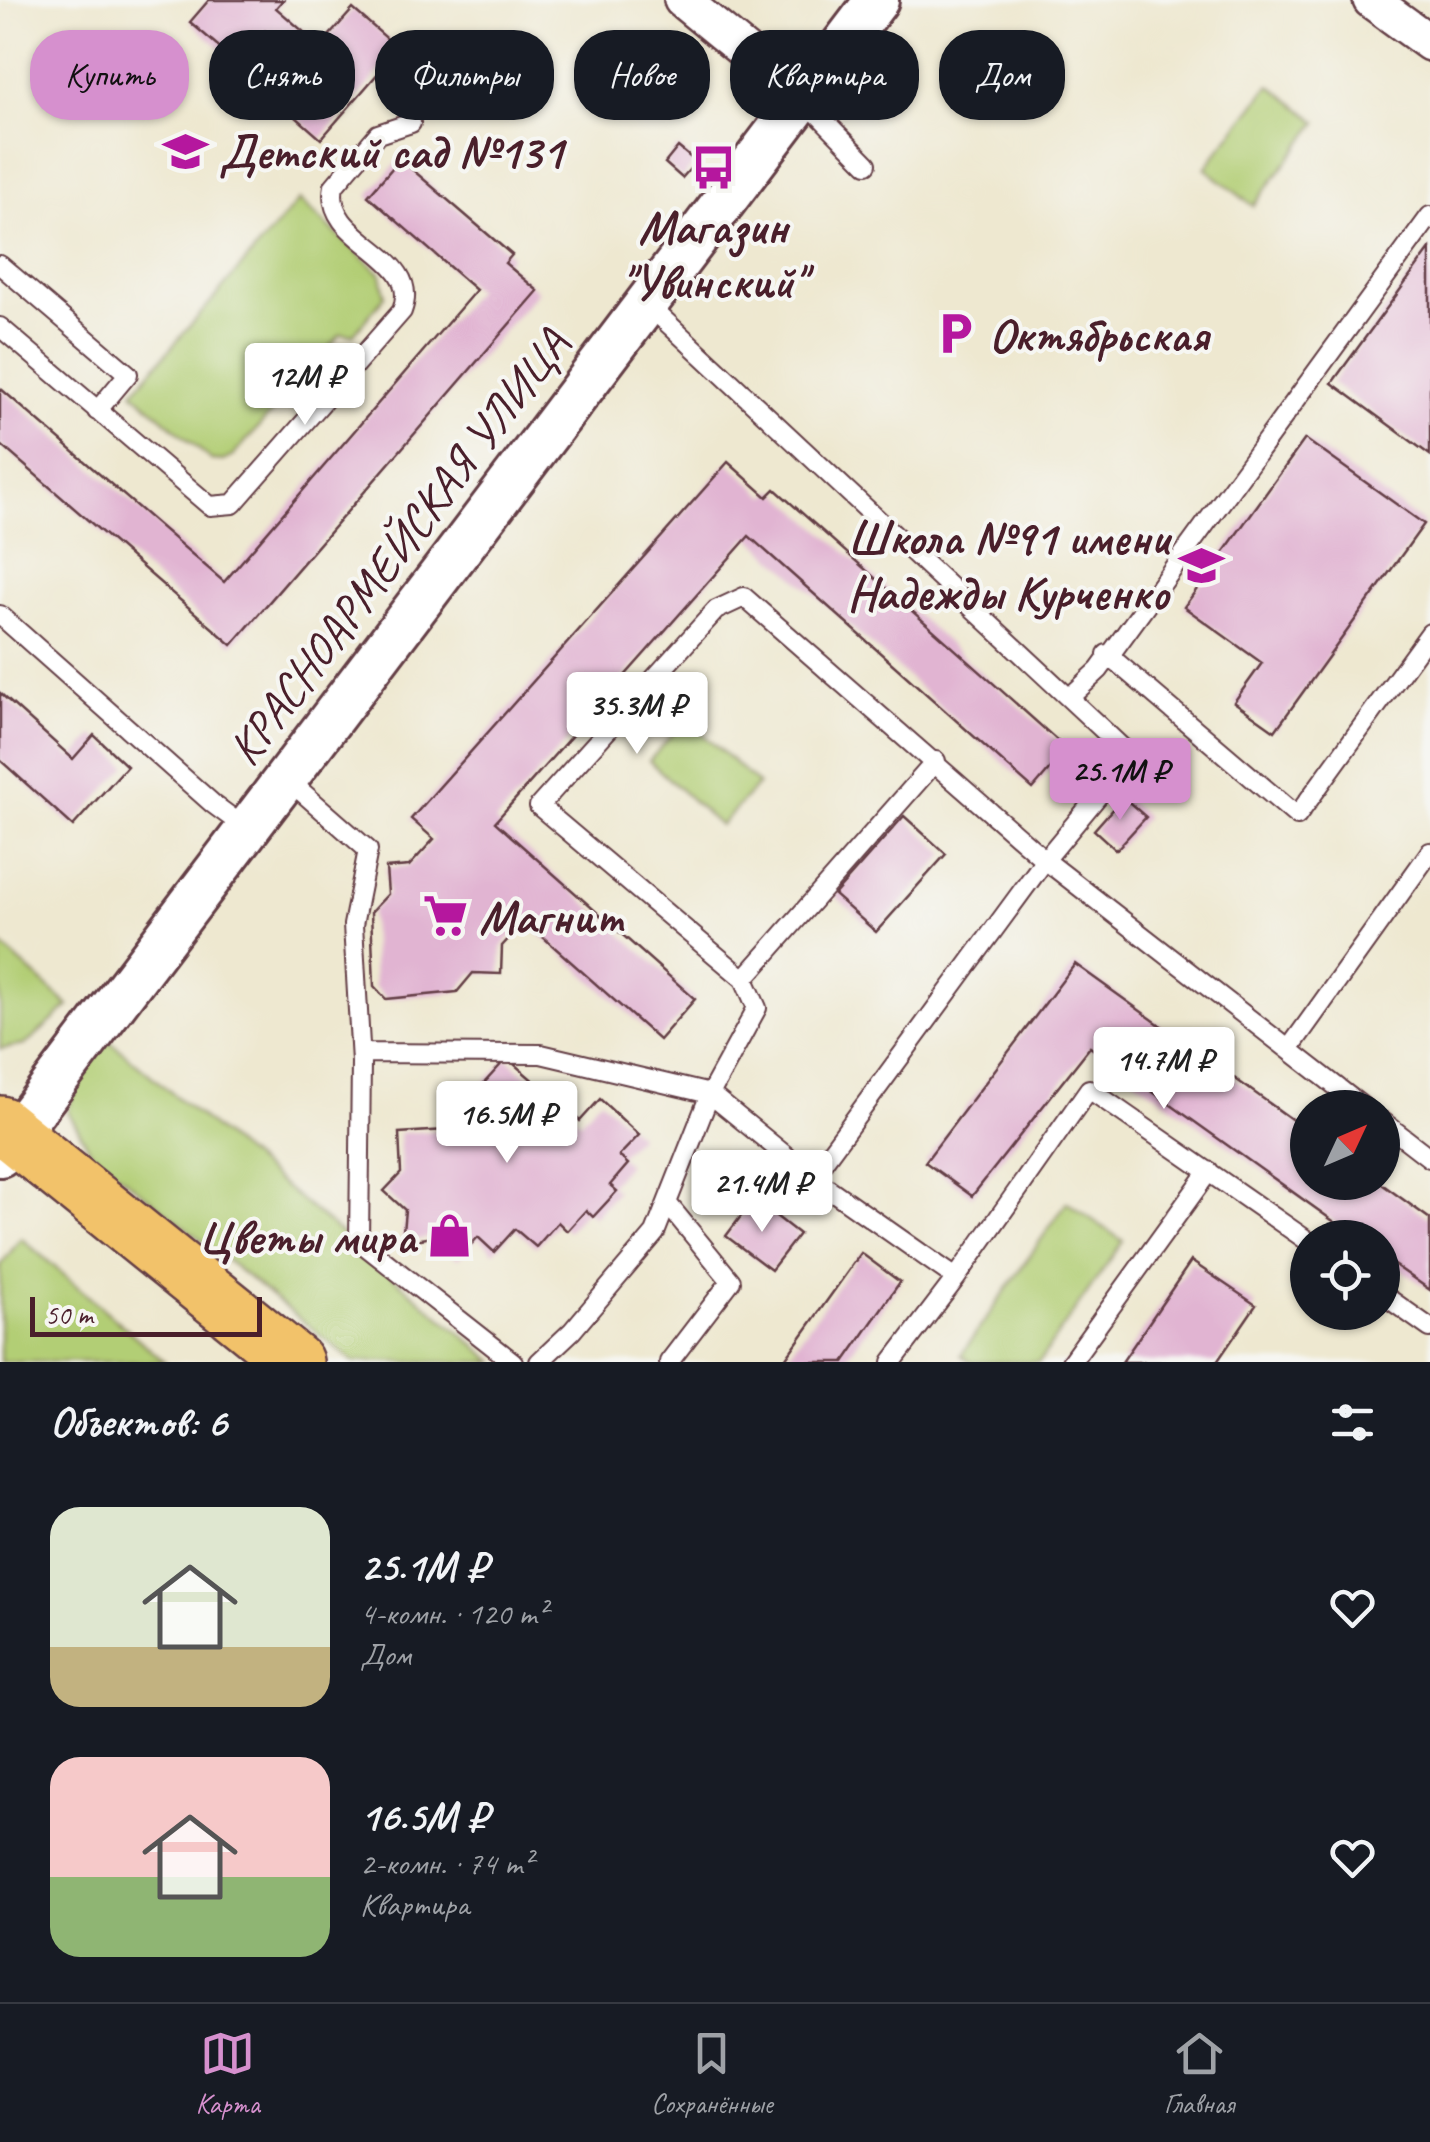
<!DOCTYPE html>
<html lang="ru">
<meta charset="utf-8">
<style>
body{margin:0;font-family:Caveat,sans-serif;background:#20242c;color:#f1f3f6;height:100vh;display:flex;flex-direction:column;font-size:38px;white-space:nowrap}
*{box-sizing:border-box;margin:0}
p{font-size:32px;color:#9ea1a6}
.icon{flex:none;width:55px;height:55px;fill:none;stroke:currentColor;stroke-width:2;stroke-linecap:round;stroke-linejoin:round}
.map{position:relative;height:1362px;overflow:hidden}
.sheet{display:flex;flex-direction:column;background:#171b24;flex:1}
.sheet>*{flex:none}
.hud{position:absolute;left:30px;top:30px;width:1370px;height:90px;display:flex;gap:20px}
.needle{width:65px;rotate:46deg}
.fabs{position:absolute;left:1290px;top:1090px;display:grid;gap:20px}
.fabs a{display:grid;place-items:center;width:110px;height:110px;border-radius:50%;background:#171b24;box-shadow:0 2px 8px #0004;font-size:50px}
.scale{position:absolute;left:30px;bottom:25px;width:232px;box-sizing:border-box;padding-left:10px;border:5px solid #4a1f2b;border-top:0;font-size:28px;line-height:35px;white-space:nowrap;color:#4a1f2b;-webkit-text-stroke:8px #f6f6f2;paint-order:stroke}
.price{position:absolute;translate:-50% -85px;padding:0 22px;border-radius:10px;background:#fff;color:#222;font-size:32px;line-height:65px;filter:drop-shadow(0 2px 5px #0008)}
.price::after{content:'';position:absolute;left:50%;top:60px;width:30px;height:22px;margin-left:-15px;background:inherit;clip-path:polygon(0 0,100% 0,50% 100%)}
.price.current{background:#d690ce;color:#111}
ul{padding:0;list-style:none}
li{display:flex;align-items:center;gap:30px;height:250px;padding:0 50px}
li span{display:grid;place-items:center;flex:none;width:280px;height:200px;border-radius:30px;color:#555}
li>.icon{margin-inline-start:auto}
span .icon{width:120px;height:120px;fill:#fffc;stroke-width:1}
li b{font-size:42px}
h2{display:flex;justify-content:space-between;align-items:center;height:120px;padding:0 50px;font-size:42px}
.chip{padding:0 35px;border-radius:40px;background:#171b24;box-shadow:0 2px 8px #0004;font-size:35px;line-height:90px}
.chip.current{background:#d690ce;color:#111}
.dock{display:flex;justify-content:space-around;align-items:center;height:140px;border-top:2px solid #363941;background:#171b24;font-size:28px;color:#9ea1a6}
.dock a{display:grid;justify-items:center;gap:5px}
.dock .current{color:#d690ce}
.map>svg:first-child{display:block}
.green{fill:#b2ce74;stroke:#7e7650;stroke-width:2.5}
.building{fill:#e1b4d2}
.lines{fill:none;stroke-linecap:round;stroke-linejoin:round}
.service-casing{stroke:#633d44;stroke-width:22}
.minor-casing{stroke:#633d44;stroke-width:40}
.tertiary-casing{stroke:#633d44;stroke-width:48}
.primary-casing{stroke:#633d44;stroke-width:60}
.service{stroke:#fff;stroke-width:18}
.minor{stroke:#fff;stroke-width:35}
.tertiary{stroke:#fff;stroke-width:42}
.primary{stroke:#f2c26a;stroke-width:55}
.labels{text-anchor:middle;stroke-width:8;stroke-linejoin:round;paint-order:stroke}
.poi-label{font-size:48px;font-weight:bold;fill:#4a1f2b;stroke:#f6f6f2;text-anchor:start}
.street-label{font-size:48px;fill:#4a1f2b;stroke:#f6f6f2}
</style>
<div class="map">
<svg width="1430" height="1362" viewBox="0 0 1430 1362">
<rect width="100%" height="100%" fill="#f6f6f2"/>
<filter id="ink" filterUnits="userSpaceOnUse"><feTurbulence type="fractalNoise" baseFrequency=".01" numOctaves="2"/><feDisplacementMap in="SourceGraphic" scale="20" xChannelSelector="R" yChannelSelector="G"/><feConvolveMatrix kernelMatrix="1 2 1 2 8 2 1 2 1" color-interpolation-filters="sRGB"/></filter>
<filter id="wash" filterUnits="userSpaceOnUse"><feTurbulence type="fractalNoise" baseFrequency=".0048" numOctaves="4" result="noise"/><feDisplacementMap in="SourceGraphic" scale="40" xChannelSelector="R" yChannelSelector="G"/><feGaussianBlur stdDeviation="2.25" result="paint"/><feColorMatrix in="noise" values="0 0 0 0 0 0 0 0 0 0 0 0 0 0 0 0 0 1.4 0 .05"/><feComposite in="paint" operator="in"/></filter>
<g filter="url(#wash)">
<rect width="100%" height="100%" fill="#eee8d0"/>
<path class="green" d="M1270 85 1318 122 1253 206 1205 168Z
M299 200 381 274 385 296 353 335 341 334 233 456 223 461 211 460 133 392Z
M686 719 758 784 720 826 649 761Z
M0 944 69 1006 25 1045 0 1049Z
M107 1039 495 1362H354L92 1153 68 1112 78 1074Z
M1067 1202 1123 1241 1039 1362H971L961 1355Z
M21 1238 165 1362H0V1266Z"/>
<g id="blocks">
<path class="building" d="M209 0H283L276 8 320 46 353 9 399 49 321 139 271 95 300 62 265 31 238 63 190 22Z
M678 147 696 162 682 178 665 163Z
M400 159 512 255 505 263 538 291 232 645 0 444V388L224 582 476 290 368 196Z
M1430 249V455L1332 383Z
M1305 439 1424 524 1275 731 1234 702 1262 663 1184 607Z
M728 462 767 497 775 489 1067 749 1033 789 749 536 495 822 695 999 659 1040 525 921 502 946 501 974 473 973 457 992 386 999 374 986 371 912 388 894 386 868 409 866 434 839 411 819Z
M0 693 73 759 94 735 127 766 73 826 0 760Z
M1123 797 1146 817 1116 850 1094 830Z
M904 816 946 854 876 932 834 895Z
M1075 964 1308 1131V1182H1379L1430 1219V1290L1382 1256V1238H1357L1090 1047 972 1196 925 1162Z
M507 1058 580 1121 600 1099 639 1135 619 1156 628 1164 610 1185 617 1191 593 1217 586 1210 567 1231 558 1222 536 1247 515 1229 494 1252 478 1237 458 1259 433 1237 402 1242 405 1210 384 1191 401 1173 399 1133 446 1130 444 1096 474 1094Z
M754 1199 799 1234 771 1270 726 1236Z
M861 1253 900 1282 844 1362H783Z
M1191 1261 1256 1305 1217 1362H1122Z"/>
</g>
</g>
<g filter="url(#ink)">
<use href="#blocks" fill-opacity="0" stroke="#633d44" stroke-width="2.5"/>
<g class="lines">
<defs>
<path id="service" d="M803 99 867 164
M0 265 128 374 97 411
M646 303 1131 756 1045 860 1364 1108
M0 327 210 506 233 504 402 311C424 253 322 243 334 186L378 134 411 123
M0 615 213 804 247 829
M1107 654 1297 816 1430 633
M1069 698 1099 670 1430 216
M286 778 368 850 353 925 361 1062 359 1241 513 1362
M744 979 936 761
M1289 1049 1430 852
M361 1053 541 1054 710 1094 812 1177 956 1278 892 1362
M1382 1121 1430 1158
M667 1203 731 1281 669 1362
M956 1278 1089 1089 1308 1241
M1382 1294 1430 1328
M539 1362 572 1331 655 1233 710 1094 757 1008 744 979 539 806 716 610 744 597 1045 860 812 1177
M1071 1362 1209 1171"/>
<path id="minor" d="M682 0 802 98
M1371 0 1430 43"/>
<path id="tertiary" d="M0 1155 877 0"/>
<path id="primary" d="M0 1124 295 1362"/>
</defs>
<use href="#service" class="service-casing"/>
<use href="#minor" class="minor-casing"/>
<use href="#tertiary" class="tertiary-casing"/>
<use href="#primary" class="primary-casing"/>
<use href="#service" class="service"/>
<use href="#minor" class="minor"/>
<use href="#tertiary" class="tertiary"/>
<use href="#primary" class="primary"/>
</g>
</g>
<defs>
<symbol id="school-bare" viewBox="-9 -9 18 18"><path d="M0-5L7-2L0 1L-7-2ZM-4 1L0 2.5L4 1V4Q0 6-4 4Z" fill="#b5179e" stroke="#f6f6f2" stroke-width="2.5" paint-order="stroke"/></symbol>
<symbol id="bus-bare" viewBox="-9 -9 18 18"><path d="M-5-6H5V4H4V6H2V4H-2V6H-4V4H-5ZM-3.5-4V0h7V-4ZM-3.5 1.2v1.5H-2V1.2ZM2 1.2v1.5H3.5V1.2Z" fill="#b5179e" stroke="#f6f6f2" stroke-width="2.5" paint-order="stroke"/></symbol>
<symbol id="parking-bare" viewBox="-9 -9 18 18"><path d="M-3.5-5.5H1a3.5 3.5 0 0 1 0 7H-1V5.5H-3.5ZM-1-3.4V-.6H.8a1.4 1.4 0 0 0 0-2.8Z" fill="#b5179e" stroke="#f6f6f2" stroke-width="2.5" paint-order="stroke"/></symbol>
<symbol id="supermarket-bare" viewBox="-9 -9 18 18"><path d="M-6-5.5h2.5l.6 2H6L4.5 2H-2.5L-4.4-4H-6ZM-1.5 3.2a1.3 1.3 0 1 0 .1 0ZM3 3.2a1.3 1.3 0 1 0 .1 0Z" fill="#b5179e" stroke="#f6f6f2" stroke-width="2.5" paint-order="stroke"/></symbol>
<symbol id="shop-bare" viewBox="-9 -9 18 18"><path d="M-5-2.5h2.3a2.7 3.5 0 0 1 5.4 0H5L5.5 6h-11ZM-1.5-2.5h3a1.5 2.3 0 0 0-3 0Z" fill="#b5179e" stroke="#f6f6f2" stroke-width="2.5" paint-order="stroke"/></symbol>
</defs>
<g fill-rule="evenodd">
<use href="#school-bare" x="154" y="120" width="63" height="63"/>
<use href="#bus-bare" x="682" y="136" width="63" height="63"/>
<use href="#parking-bare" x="924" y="302" width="63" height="63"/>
<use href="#school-bare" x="1170" y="534" width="63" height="63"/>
<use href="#supermarket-bare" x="414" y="884" width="63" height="63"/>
<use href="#shop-bare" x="418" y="1204" width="63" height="63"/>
</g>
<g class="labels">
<g class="poi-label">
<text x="219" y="168">Детский сад №131</text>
<text x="713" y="243" text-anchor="middle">Магазин<tspan x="713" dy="55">"Увинский"</tspan></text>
<text x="989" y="351">Октябрьская</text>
<text x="1169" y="554" text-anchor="end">Школа №91 имени<tspan x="1169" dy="55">Надежды Курченко</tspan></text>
<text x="479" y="933">Магнит</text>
<text x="416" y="1253" text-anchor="end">Цветы мира</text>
</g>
<g class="street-label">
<text transform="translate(397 546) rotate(-53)" y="17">КРАСНОАРМЕЙСКАЯ УЛИЦА</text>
</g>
</g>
</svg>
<div class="fabs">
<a><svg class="needle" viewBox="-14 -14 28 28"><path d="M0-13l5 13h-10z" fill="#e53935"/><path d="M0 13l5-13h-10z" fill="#9ea1a6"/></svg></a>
<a><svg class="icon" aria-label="locate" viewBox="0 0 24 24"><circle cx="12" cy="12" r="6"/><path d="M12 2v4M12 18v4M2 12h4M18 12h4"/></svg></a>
</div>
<div class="scale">50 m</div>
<b class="price" style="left:305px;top:428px">12M ₽</b>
<b class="price" style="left:637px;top:757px">35.3M ₽</b>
<b class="price current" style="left:1120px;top:823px">25.1M ₽</b>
<b class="price" style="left:1164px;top:1112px">14.7M ₽</b>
<b class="price" style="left:507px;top:1166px">16.5M ₽</b>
<b class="price" style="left:762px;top:1235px">21.4M ₽</b>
<div class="hud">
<a class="chip current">Купить</a>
<a class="chip">Снять</a>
<a class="chip">Фильтры</a>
<a class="chip">Новое</a>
<a class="chip">Квартира</a>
<a class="chip">Дом</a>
</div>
</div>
<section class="sheet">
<h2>Объектов: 6<svg class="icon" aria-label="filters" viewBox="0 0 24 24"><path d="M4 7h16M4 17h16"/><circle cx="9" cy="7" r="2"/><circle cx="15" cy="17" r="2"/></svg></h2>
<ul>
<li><span style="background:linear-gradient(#dfe7d0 70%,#c2b280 0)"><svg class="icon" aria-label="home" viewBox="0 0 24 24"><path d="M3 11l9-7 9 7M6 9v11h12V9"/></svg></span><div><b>25.1M ₽</b><p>4-комн. · 120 m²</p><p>Дом</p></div><svg class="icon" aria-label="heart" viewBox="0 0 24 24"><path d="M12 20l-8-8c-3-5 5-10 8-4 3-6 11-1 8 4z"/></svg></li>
<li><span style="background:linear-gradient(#f6c9c9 60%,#8fb573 0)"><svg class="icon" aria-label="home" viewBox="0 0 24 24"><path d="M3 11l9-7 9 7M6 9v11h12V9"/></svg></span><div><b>16.5M ₽</b><p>2-комн. · 74 m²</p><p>Квартира</p></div><svg class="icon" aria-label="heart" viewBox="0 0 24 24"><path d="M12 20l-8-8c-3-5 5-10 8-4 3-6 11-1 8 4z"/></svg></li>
</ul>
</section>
<nav class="dock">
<a class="current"><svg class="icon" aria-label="map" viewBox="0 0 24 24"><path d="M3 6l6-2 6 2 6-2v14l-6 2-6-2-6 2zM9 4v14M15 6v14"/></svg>Карта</a>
<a><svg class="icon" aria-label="saved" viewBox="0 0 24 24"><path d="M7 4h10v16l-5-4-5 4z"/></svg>Сохранённые</a>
<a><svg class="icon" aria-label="home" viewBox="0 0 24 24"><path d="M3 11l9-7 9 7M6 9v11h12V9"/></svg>Главная</a>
</nav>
